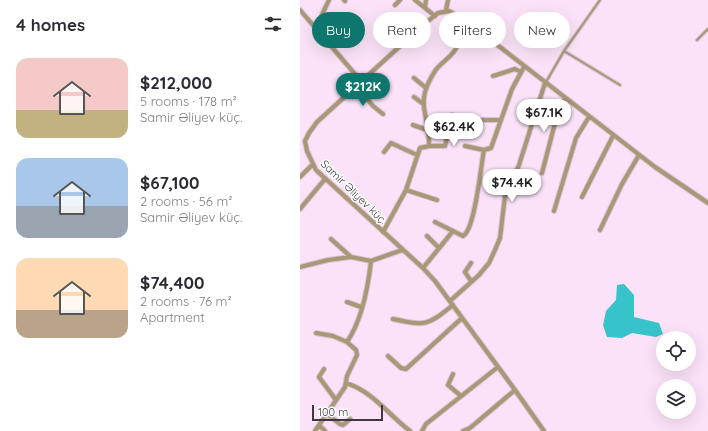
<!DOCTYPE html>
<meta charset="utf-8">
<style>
body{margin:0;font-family:Quicksand,sans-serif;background:#f7f7f7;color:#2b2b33;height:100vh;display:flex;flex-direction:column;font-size:15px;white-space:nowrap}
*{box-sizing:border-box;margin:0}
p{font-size:13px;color:#7c7c81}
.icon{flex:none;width:22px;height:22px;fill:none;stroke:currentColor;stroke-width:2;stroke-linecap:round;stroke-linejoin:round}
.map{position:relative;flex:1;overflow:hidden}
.sheet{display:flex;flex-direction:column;background:#fff;width:300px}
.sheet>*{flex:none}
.banner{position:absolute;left:12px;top:12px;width:336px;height:36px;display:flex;gap:8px}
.controls{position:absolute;left:356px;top:331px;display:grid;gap:8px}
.controls a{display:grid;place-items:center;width:40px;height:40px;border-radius:50%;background:#fff;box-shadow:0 4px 16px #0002;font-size:20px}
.scale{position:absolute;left:12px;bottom:10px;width:71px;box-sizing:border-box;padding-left:4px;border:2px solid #40373f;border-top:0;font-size:11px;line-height:14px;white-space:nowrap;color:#40373f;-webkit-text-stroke:3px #fff;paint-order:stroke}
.price{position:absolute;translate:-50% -34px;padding:0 9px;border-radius:14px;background:#fff;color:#222;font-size:13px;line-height:26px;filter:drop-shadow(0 1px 2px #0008)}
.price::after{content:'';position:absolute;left:50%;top:24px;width:12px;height:9px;margin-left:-6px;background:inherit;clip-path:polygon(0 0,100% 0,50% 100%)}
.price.selected{background:#0f766e;color:#fff}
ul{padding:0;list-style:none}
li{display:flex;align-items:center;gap:12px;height:100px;padding:0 16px}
li span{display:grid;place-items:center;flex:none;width:112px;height:80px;border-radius:12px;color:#555}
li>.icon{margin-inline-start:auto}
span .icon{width:48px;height:48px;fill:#fffc;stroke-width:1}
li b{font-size:17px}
h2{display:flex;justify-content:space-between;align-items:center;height:48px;padding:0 16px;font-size:17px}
.chip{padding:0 14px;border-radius:18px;background:#fff;box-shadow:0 4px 16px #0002;font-size:14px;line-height:36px}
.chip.selected{background:#0f766e;color:#fff}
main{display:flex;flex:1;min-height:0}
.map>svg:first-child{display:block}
.water{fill:#36c4ca}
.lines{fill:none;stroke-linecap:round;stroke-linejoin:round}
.lane-casing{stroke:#d6c0d3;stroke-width:4}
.street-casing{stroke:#d6c0d3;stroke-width:6}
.lane{stroke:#a99775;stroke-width:2}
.street{stroke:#a99775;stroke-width:4}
.labels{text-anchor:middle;stroke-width:3;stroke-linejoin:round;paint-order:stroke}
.street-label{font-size:11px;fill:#40373f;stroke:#fff}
</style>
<main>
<section class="sheet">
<h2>4 homes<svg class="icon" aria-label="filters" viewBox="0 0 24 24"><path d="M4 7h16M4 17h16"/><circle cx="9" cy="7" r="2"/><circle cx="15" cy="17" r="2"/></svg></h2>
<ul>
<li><span style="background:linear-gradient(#f6c9c9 65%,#c2b280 0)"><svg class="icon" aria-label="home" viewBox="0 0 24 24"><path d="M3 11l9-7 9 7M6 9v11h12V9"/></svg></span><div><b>$212,000</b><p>5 rooms · 178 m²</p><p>Samir Əliyev küç.</p></div></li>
<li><span style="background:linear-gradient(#a9c7e8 60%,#9aa5b1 0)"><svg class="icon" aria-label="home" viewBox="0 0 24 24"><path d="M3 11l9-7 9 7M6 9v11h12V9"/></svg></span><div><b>$67,100</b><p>2 rooms · 56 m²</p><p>Samir Əliyev küç.</p></div></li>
<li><span style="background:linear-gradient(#ffd9b3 65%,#b9a48a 0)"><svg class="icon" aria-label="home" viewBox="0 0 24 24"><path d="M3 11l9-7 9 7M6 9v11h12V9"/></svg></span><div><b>$74,400</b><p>2 rooms · 76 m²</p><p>Apartment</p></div></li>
</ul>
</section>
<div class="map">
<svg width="408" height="431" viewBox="0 0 408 431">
<rect width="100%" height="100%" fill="#fbe2f8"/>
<path class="water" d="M324 284 334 295V317L359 323 363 334 356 337 332 333 322 338 307 337 303 325 306 311 316 300 317 285Z"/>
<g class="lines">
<defs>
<path id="lane" d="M397 40 408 29
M264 51 320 85
M246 82 264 51 300 0"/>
<path id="street" d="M44 0 45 1
M115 0 135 16
M95 5 100 0
M125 7 126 0
M0 10 61 81
M146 10 148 0
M16 27 29 0
M193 76 215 69 221 72
M114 78 126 88
M56 86 73 106 83 114
M114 97 122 103
M182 120H200
M113 125 127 130
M129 146H145L152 115 169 122
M165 146 184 150
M84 152 91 143 117 155
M242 173 255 123 265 98
M0 177 13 164
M106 190 137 200
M282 197 313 136
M0 209 25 179
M254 211 276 138 289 117
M135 222 153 231
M300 230 322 184 339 155
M83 232 106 190 120 148 129 146C130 113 113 105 135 71 141 62 154 56 157 46 161 36 153 25 157 15
M127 236 139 248
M31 239 51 257
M171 263 165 272 171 281
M0 267 28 260 51 257 71 261 102 250
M123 268 153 231 163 236C175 230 181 165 184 150L191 148 212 89 224 67
M150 301 179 275 189 263 195 250 200 238 205 196 219 165 245 83
M47 302 61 307
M93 319C126 326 127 326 153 305
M16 333 33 336 47 342
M88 356 101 368 106 369 162 318
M24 369 19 377 36 400
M153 374 148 385 161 396
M46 383C72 391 89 415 110 431
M27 414 40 424 43 425 50 419
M19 425 25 431
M15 431 45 387 47 376 57 355 56 350 47 342C62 320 68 288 71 261
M122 431 126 424 198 367
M163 431 170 428 215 390
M244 431 215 390 135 281 123 268 16 170 7 151 5 141 9 133 17 122 123 25 138 13 149 11 165 20 355 167 408 203"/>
</defs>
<use href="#lane" class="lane-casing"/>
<use href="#street" class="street-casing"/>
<use href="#lane" class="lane"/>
<use href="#street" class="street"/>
</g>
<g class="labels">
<g class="street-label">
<text transform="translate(54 192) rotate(44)" y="4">Samir Əliyev küç.</text>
</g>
</g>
</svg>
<div class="controls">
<a><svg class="icon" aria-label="locate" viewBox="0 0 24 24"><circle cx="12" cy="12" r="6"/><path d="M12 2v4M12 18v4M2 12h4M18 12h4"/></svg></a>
<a><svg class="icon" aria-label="layers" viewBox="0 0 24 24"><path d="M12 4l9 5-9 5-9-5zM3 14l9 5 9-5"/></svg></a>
</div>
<div class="scale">100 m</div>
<b class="price selected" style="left:63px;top:107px">$212K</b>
<b class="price" style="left:244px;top:133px">$67.1K</b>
<b class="price" style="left:154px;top:147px">$62.4K</b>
<b class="price" style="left:212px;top:203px">$74.4K</b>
<div class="banner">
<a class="chip selected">Buy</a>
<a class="chip">Rent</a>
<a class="chip">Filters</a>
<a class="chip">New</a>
</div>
</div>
</main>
